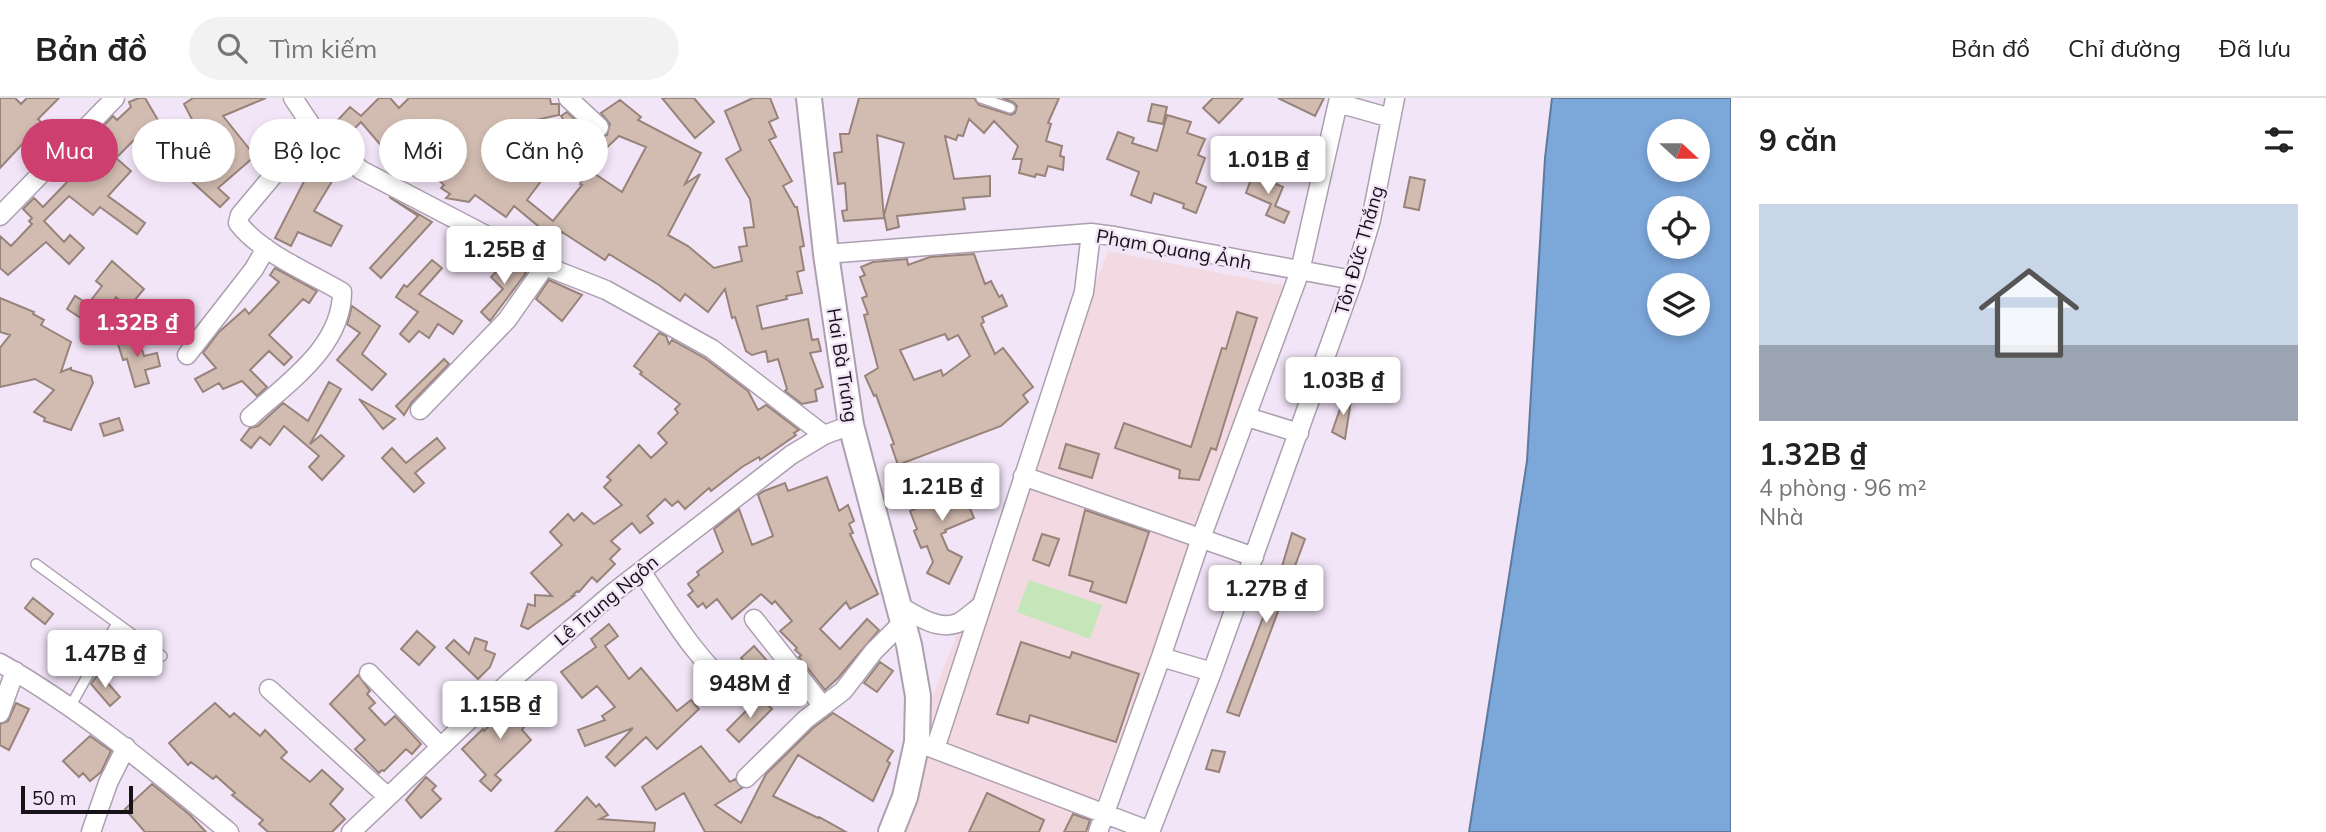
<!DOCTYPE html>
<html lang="vi">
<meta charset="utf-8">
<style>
body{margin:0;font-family:Mulish,sans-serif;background:#f2f2f2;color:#222;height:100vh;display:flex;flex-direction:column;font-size:26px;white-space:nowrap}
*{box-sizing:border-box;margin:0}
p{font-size:23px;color:#767676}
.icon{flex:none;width:38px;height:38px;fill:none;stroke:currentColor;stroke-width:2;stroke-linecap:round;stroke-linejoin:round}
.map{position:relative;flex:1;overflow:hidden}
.details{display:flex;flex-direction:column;background:#fff;width:595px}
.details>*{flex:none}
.guide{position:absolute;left:21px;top:21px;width:665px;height:63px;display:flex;gap:14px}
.needle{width:46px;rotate:111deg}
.tools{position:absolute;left:1647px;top:21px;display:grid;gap:14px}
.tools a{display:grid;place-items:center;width:63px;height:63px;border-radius:50%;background:#fff;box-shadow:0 4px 10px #0003;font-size:35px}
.scale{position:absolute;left:21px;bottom:18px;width:112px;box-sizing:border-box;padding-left:7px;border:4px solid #161218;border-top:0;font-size:19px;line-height:24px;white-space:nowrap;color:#161218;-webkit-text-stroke:5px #f3e5f8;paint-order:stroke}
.price{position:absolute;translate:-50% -60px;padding:0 16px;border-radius:7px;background:#fff;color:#222;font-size:23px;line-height:46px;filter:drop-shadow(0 2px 4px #0008)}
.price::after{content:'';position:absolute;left:50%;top:42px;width:21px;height:16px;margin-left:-10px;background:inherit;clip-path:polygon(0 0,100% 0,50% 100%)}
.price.current{background:#cc3f6e;color:#fff}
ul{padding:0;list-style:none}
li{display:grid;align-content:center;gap:14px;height:371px;padding:0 28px}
li span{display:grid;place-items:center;height:217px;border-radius:0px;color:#555}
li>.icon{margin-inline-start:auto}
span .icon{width:126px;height:126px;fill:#fffc;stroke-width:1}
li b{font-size:30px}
h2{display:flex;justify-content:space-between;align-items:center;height:84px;padding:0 28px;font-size:30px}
.chip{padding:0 24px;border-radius:32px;background:#fff;box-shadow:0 4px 10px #0003;font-size:24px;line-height:63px}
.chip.current{background:#cc3f6e;color:#fff}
header{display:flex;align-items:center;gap:42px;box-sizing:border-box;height:98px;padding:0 35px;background:#fff;border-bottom:2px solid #e0e0e0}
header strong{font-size:33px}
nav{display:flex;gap:38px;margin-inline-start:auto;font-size:24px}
.search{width:490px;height:63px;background:#f2f2f2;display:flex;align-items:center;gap:18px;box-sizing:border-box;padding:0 24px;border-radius:38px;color:#767676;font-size:26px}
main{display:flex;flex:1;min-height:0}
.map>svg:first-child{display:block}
.industrial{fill:#f3d9e1}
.green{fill:#c4e6b9}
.water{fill:#7ca7d9;stroke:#5d7a9f;stroke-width:2;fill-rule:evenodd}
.building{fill:#d2bcb2;stroke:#97837a;stroke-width:2;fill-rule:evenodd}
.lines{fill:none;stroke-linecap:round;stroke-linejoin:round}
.service-casing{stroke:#ac9fb0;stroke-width:12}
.minor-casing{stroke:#ac9fb0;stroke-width:21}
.secondary-casing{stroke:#ac9fb0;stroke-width:28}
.service{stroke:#fff;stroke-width:9}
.minor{stroke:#fff;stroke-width:18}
.secondary{stroke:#fff;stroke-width:24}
.labels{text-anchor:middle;stroke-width:5;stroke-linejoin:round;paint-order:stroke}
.street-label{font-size:19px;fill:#161218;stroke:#f3e5f8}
</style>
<header>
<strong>Bản đồ</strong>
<div class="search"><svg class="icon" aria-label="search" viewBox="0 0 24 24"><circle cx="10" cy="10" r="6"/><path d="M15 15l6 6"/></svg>Tìm kiếm</div>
<nav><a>Bản đồ</a><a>Chỉ đường</a><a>Đã lưu</a></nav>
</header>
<main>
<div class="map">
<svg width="1731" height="734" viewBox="0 0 1731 734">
<rect width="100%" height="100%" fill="#f3e5f8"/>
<path class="industrial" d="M1108 153 1292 189 1085 734H879Z"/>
<path class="green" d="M1029 482 1102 507 1090 541 1017 514Z"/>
<path class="water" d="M1552 0H1731V734H1469L1527 363 1545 60ZM1659 33H1698V72H1659ZM1659 110H1698V149H1659ZM1659 187H1698V226H1659Z"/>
<path class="building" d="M0 0H15L21 6 27 0H59L38 21 47 30 39 38 36 35 26 42 0 70Z
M139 0H145L162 29 148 38 160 50 150 59 134 42 116 60 131 73 108 98 145 125 137 136 100 109 93 117 69 98 44 123 64 144 70 137 84 150 69 166 46 144 8 177 0 170V138L11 148 32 126 29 123 32 120 23 111 34 100 43 109 70 81 65 76 73 67 88 80 104 61 89 43 113 18 117 22 131 9 129 4Z
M193 0H266L223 18 255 58 218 90 229 100 220 109 166 60 175 51 193 68 209 54 184 6Z
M379 0H390L399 10 409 0H550L551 6H559V17L522 25 551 48 570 31 561 18 567 14 592 38 597 40 607 37 610 26 601 15 620 2 641 19 638 22 701 55 685 86 700 76 668 137 688 148 714 170 742 163 739 149 747 148 744 130 754 129 750 101 726 61 741 52 725 13 753 0H770L778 20 769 24 776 39 769 42 792 83 783 88 795 109H797L804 148 800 149 804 172 797 174 802 195 786 198 787 201 757 208 762 231 808 221 812 242 818 241 821 253 810 255 823 289 815 292 817 303 802 306 785 293 787 291 778 261 768 264 766 253 752 257 746 253 735 219 732 220 725 191 708 214 685 196 680 203 659 187 609 156 605 162 562 134 551 147 540 138 544 133 514 108 506 119 475 97 469 104 446 100 450 96 441 90 444 87 409 55 398 69 382 54 384 51 361 24 350 35 337 23 350 9 361 18ZM619 38 646 49 622 94 589 72 580 86 582 87 553 123 527 102 564 52 583 72ZM522 41 541 55 521 82 503 65Z
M662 0H694L714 24 695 40Z
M859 0H974L979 7 1011 17 1015 15 1017 8 1013 4 1002 0H1059L1048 25 1051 26 1046 43 1062 48 1060 58 1064 59 1063 72 1048 68 1045 78 1036 76 1035 79 1019 75 1022 61H1013L1018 48 994 23 984 35 969 21 963 38 958 37 956 42 945 38 954 81 990 78V98L963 100 965 111 897 118 899 129 887 132 884 117 904 45 877 37 884 120 844 123 842 113 847 112 845 85 838 86 834 55 842 54 840 36H849Z
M1213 0H1243L1219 25 1203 10Z
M1278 0H1324L1315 18Z
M1152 6 1167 9 1163 26 1148 23Z
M1167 17 1191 24 1187 35 1205 41 1198 57 1205 60 1196 85 1206 89 1196 115 1183 110 1184 106 1154 95 1151 105 1131 97 1139 74 1107 61 1118 34 1134 40 1132 45 1157 53Z
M316 60 337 75 314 113 342 128 331 148 298 134 291 148 275 140Z
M1253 76 1283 89 1275 108 1289 114 1284 125 1266 117 1271 106 1246 95Z
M1410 79 1425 82 1419 112 1404 109Z
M389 99 432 124 381 180 370 170 418 118Z
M974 156 985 186 991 183 999 199 1002 197 1007 208 982 219 984 224 981 226 995 256 1003 250 1033 289 1023 297 1028 304 1001 328 898 367 891 347 894 346 876 297 874 298 865 278 878 270 864 217 868 216 862 200 867 198 860 179 865 177 861 169 873 164 907 161 908 167 930 159ZM945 236 948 242 958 237 970 258 943 278 941 272 914 282 900 252Z
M508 161 526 175 490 223 481 214 503 191 491 179Z
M432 162 442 170 419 196 462 223 453 236 438 226 429 240 419 233 409 244 400 236 418 214 396 199 404 187 407 189Z
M112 163 144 191 128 210 116 199 96 230 67 211 75 198 88 206 102 188 96 183Z
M275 170 317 193 309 205 303 201 269 237 292 259 284 267 269 253 250 272 267 289 257 298 242 283 223 291 219 285 203 294 195 281 216 270 203 255 219 234 245 211 249 216 279 184 270 177Z
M549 182 582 197 562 223 536 201Z
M0 200 34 214 33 216 44 222 41 227 71 244 61 274 71 270V272L91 278 93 285 71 332 44 323 45 320 34 314 54 292 35 281 0 289V250L10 237 0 234Z
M352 208 380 228 362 256 386 276 372 292 337 262 360 235 347 226Z
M1237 214 1257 220 1216 352 1211 350 1199 382 1179 380 1180 372 1115 350 1124 325 1191 349 1222 250 1226 251Z
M131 235 133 243 139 241 144 258 157 255 160 268 145 272 149 285 135 289 127 261 123 262 116 240Z
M659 235 666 238 669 246 672 242 706 261 748 293 758 312 766 307 799 332 794 335 796 337 760 362 759 359 742 369 711 393 709 390 685 411 678 403 672 408 665 401 647 418 653 425 640 435 632 425 611 443 620 451 610 461 615 466 597 484 592 479 579 494 577 493 572 498H574L528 531 521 528 528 506 535 508V497L552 498 531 475 562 447 550 434 568 416 574 423 582 415 594 426 622 407 604 389 611 382 607 379 639 347 651 360 667 345 658 335 678 315 675 311 680 306 640 276 642 274 634 268Z
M444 261 449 266 412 304 404 317 396 308Z
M329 284 341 291 310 346 321 337 344 358 322 382 309 369 319 358 284 328 270 347 260 339 251 350 241 342 250 330 258 328 283 305 308 323Z
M1346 294 1352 296 1345 341 1332 334Z
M359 301 395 321 383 331Z
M119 320 123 332 104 338 100 326Z
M437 340 445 350 415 375 424 385 414 394 382 360 392 350 406 365Z
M1066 346 1099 356 1092 380 1059 370Z
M956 369 964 387 961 389 974 420 945 432 946 434 941 436 948 452 962 459 949 486 927 475 933 464 927 448 921 450 914 433 917 431 910 413 933 403 928 391 941 386 937 377Z
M827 379 839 413 848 407 854 423 849 426 853 435 850 436 878 496 850 511 846 504 820 531 840 551 867 521 879 532 838 580 825 592 799 559 801 557 795 552 797 550 780 533 792 523 775 503 772 506 761 496 732 521 717 501 706 510 703 505 698 509 688 497 693 493 688 486 699 477 697 474 723 454 714 431 739 411 752 447 773 438 758 397 764 393 785 385 788 393Z
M1085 412 1149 434 1126 505 1090 493 1093 484 1069 477Z
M1292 435 1305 441 1239 618 1227 614 1280 475Z
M1042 436 1059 441 1049 468 1033 462Z
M33 500 53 516 45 526 25 510Z
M609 526 618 538 605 548 629 581 641 570 677 613 691 602 699 611 657 651 646 639 615 668 606 659 633 630 585 648 578 632 605 622 602 618 615 609 597 588 582 600 561 574 596 549 591 541Z
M417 533 435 549 419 567 401 551Z
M475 540 487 544 485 552 495 556 490 569 478 581 446 550 454 542 469 556Z
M1021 544 1070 560 1072 554 1139 576 1116 644 1030 617 1028 625 997 616Z
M118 547 138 564 128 575 108 558Z
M754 548 777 574 764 586 741 560Z
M880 564 893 573 877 594 864 585Z
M99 575 120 599 110 608 91 586Z
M358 577 370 593 367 596 375 605 369 610 385 627 395 618 421 646 412 656 406 651 384 673 382 672 379 675 355 651 365 642 330 606Z
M514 595 533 612 520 626 524 629 522 632 531 642 495 677 501 682 491 693 480 683 486 677 462 651 483 631 484 633 508 607 504 604Z
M760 599 772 611 739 644 727 632Z
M16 605 29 611 9 652 0 647V626L8 623Z
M215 605 230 619 234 615 260 638 265 632 287 654 281 660 310 684 322 672 343 691 330 706 345 721 332 734H268L259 726 263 722 232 697 235 695 216 678 213 681 191 664 188 667 169 645Z
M833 615 893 653 887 663 890 665 873 703 798 657 773 698 818 720 819 719 846 734H705L684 695 656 712 642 689 701 648 730 684 735 681 742 690 715 707 741 725 766 676 813 630Z
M90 638 111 653 101 674 90 683 83 675 79 679 63 663Z
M1212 652 1225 654 1219 674 1206 671Z
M426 679 436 688 432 692 441 701 421 720 406 702Z
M152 686 190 717 206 734H145L125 711Z
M987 695 1044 722 1039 734H969Z
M587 699 596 709 599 706 608 717 600 721 655 725 654 734H555Z
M1073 716 1090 722 1086 734H1064Z"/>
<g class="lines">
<defs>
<path id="service" d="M981 0 1010 10
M36 466 162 558
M70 609 117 525"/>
<path id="minor" d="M293 0 313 30 361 72 545 168 606 192 712 251 824 337
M568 0 599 29
M1338 5 1391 20
M0 118 115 0
M826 156 1091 135 1114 138 1353 182
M187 257 254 171 266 150
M420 312 507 222 545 168
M250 319C287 285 342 249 342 194 310 175 261 155 238 125L240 117 313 30
M1247 319 1299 335
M1023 378 1254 459
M641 473C670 516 696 562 737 595
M898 507C915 517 938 533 958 525 966 521 975 512 982 507
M754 521 822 607
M1161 559 1212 574
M0 565C83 612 156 674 229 734
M369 575 440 648
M269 591 388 699
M0 615 15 573
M924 647 1150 733
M935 651 1084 194 1091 135
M746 680 806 621 843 593 874 553 903 524
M91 734 108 685 126 649
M351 734 507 586 614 494 791 357 824 337 851 327
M1098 734 1161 559 1201 440 1300 173 1339 0
M1150 734 1212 574 1353 182 1371 122 1395 0"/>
<path id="secondary" d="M809 0 826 156 851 327 909 547 918 598 917 644 905 699 891 734"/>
</defs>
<use href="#service" class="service-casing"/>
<use href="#minor" class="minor-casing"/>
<use href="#secondary" class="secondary-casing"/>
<use href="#service" class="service"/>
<use href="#minor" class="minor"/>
<use href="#secondary" class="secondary"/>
</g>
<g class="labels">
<g class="street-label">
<text transform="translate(1174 151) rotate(10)" y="7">Phạm Quang Ảnh</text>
<text transform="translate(1359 152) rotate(-74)" y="7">Tôn Đức Thắng</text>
<text transform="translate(843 267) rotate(81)" y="7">Hai Bà Trưng</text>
<text transform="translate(606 502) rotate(-40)" y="7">Lê Trung Ngôn</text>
</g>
</g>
</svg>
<div class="tools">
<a><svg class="needle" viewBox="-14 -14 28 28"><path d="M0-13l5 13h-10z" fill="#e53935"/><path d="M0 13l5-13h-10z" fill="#767676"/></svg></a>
<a><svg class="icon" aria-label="locate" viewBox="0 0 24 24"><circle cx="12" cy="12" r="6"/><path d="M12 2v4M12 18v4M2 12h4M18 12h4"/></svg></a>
<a><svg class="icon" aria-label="layers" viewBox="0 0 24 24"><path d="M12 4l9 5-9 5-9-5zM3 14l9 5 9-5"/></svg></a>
</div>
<div class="scale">50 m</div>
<b class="price" style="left:1268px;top:98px">1.01B ₫</b>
<b class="price" style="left:504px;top:188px">1.25B ₫</b>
<b class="price current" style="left:137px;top:261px">1.32B ₫</b>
<b class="price" style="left:1343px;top:319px">1.03B ₫</b>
<b class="price" style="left:942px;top:425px">1.21B ₫</b>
<b class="price" style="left:1266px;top:527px">1.27B ₫</b>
<b class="price" style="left:105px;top:592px">1.47B ₫</b>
<b class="price" style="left:750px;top:622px">948M ₫</b>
<b class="price" style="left:500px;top:643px">1.15B ₫</b>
<div class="guide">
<a class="chip current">Mua</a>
<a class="chip">Thuê</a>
<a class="chip">Bộ lọc</a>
<a class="chip">Mới</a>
<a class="chip">Căn hộ</a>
</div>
</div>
<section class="details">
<h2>9 căn<svg class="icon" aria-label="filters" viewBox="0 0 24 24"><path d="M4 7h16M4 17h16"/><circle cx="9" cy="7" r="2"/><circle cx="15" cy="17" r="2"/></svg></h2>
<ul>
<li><span style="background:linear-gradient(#c9d6e8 65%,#9aa5b1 0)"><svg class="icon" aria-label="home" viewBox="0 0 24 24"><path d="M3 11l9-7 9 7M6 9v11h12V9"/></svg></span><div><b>1.32B ₫</b><p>4 phòng · 96 m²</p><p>Nhà</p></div></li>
</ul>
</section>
</main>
